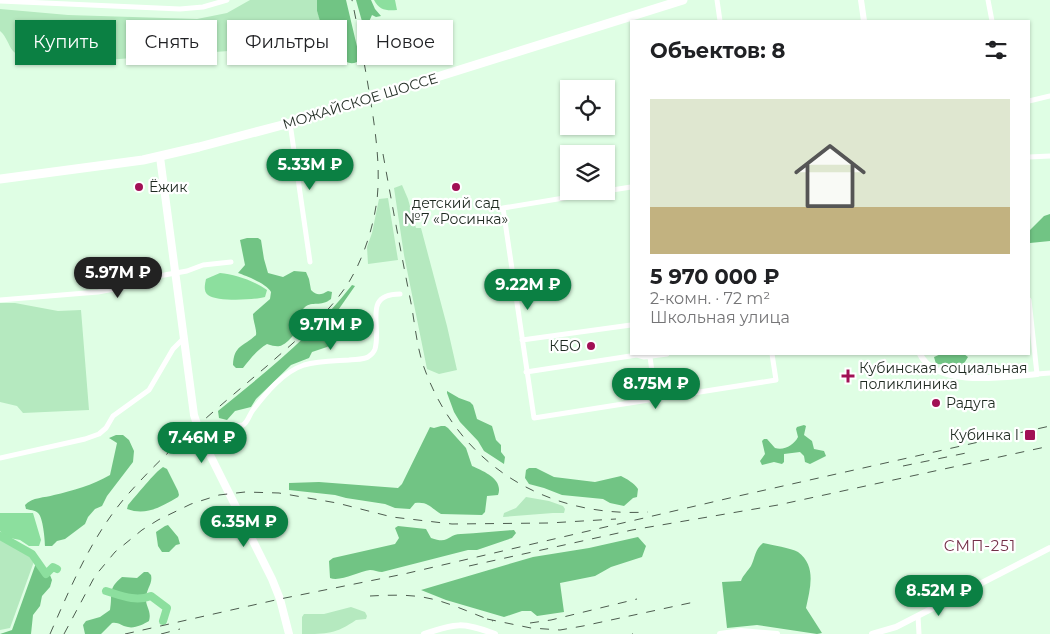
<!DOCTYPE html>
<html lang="ru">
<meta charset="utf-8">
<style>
body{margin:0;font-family:Montserrat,sans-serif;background:#f2f2f2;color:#202124;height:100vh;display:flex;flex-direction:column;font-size:19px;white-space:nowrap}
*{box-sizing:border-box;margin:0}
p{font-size:16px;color:#757577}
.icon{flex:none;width:28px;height:28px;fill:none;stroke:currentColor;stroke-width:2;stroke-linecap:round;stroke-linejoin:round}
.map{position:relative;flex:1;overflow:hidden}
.sheet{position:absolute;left:630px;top:20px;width:400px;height:335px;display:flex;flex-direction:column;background:#fff;border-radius:0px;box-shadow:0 1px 4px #0004}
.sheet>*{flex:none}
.guide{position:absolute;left:15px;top:20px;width:475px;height:45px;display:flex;gap:10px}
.tools{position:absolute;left:560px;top:80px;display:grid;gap:10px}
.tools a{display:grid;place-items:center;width:55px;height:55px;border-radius:0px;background:#fff;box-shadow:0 1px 4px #0004;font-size:25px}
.price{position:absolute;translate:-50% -42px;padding:0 11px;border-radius:18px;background:#0b8043;color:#fff;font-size:16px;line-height:32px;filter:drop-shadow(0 1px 2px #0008)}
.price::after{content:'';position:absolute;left:50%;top:30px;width:15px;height:11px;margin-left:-8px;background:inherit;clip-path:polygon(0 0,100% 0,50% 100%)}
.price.active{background:#222;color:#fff}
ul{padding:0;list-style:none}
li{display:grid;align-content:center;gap:10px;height:265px;padding:0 20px}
li span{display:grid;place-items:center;height:155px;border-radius:0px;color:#555}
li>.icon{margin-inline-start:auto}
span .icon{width:90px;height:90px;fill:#fffc;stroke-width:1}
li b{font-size:21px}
h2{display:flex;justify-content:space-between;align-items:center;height:60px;padding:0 20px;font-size:21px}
.pill{padding:0 18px;border-radius:0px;background:#fff;box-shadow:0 1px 4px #0004;font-size:18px;line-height:45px}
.pill.active{background:#0b8043;color:#fff}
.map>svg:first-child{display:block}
.green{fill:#b5e9bf}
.forest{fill:#71c484}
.water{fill:#8cdf9e}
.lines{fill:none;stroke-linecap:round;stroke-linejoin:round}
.river{stroke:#8cdf9e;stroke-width:8}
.minor{stroke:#fff;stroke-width:5}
.tertiary{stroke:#fff;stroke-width:6}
.secondary{stroke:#fff;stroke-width:8}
.primary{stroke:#fff;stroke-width:9}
.rail{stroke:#4d5c4f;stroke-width:1;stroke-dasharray:9 9;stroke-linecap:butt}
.poi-dot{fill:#a11055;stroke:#fff;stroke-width:2}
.labels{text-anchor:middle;stroke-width:4.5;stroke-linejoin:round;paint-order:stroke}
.street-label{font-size:14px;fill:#1f2a21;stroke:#fff}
.poi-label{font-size:14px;fill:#1f2a21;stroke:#fff;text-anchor:start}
.neighbourhood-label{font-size:15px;letter-spacing:1px;fill:#743048;stroke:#fff}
</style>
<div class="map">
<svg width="1050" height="634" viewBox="0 0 1050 634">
<rect width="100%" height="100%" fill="#dffee4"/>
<path class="green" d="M250 0H317V11L323 27 317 41 298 46 37 65C29 61 19 57 13 51 8 45 7 37 0 31V9L68 15 197 19 227 13Z
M402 185 408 199 416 228H421L447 326 457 370 439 374 427 369 404 255 394 188Z
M388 198 398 260 368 264 367 247 372 233 379 199Z
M0 303H15L58 311 81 310 89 410 23 413 17 406 0 402Z
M526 497 549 501 563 506 565 509 564 513H553L503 517 504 513 516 508Z
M0 539 36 556 10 628 0 630Z
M351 607 365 612 367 616 366 619 356 620C336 634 327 634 302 634V617L304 614H324Z"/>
<path class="forest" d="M317 0H346L359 55 357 62C346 67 339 56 336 47L340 37 338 34 323 31 317 11Z
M356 0H371L375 9 381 16 376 17 372 15 368 24 369 29 365 32Z
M1050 214V241L1030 243V230L1044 216Z
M247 238H258L261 240 264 259 268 273 283 277 294 271 306 272 309 279 311 290C317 296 321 295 328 291L332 292 331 299C321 307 312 301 305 307 295 316 303 328 288 341 280 348 277 347 267 344 257 350 250 359 243 368H236L233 365C234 345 243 347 256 335 257 329 253 322 253 314L270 299 271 292C267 284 247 276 238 273L245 265 240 240Z
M352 285 355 286 334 316 332 333 333 343 327 347 312 352 309 358 291 365 256 399 251 407 235 411 227 420 219 418 218 411C266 372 314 334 352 285Z
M941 354H964L968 357 963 365 936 364 934 357Z
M447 391 459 398 470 402 473 405 477 419 492 426 496 440 501 445V452L505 457 504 464 484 451 478 441 460 422 454 412 447 393Z
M804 425 806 426 804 435 812 441 814 449 824 451 826 456 810 464 805 462 804 456 800 452 784 454V462L782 464 774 462 762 465 760 461 765 454 762 441 764 439H767L775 448C784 451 794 445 798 437L796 429 797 427Z
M441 426H445L448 428 466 448 472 466C483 471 504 479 498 495L487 496 485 512 482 515 441 514C431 508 428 501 415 503L410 509 395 508 385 504 346 498 335 495 289 490V483L319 482 398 488 402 484 430 427 434 428Z
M116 435H123L129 440 134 451 133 462 107 496 102 506 95 509 88 517 85 524 65 539 57 541 52 546H45C45 540 43 517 38 513 35 510 30 510 26 509L25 505C32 497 45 498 54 495 72 491 93 485 110 475L117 443 109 438Z
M163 467 167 469 178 491 179 495 178 497C161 507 146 516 127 509L128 505C136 496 155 472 163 467Z
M529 468H536L554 477 595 482 621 476C627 479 634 483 638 489L637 497 633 498 624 506 610 503 603 499 562 495 544 488 529 484 525 478 526 470Z
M168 525 178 537 180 544 176 545 169 552H162L158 546 156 532 165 526Z
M398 526 426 529 431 538C450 545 447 534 461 534 479 533 496 531 514 530L516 533 512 538 477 550H468L382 572C378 572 374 570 370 570 358 572 340 582 330 578L329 561 333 558 395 544 399 538 395 528Z
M638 537 646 546 642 557 611 567 595 576 560 583 564 612 537 616 531 611H522L504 617 446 600 421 590 533 557 589 548Z
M763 543C772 545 791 548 798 552 817 566 810 589 806 608L822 633 817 634 757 625 727 628 722 582 741 581C743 575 748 571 751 566 755 558 755 549 763 543Z
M36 563 42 568 48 570 52 580 50 587 42 596 40 606 33 615 31 634H0L12 630Z
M144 572H148L151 575C153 584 146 589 146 598 145 606 152 611 149 621 144 624 134 629 128 627 121 626 119 622 112 623L101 634H85L83 625 86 621 100 617 110 610C113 594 107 589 122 577L137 578Z"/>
<path class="water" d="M374 0H395L397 10C386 11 379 10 374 0Z
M220 273C235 274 254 281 267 290L265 297C254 300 217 302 208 295 203 291 205 284 206 279Z
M0 513H33L41 540 39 546H29L20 540 5 537 0 531Z"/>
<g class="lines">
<path class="river" d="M0 536 32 554 46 574 53 567 57 569
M106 591C122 596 136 602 151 596L167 608 163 621"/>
<path class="minor" d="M717 0 720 21
M988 0 992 21
M0 1 180 9 203 7 227 0
M1029 101 1050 96
M290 123 310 262
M1029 157 1050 156
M606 191 503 208 534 418 776 380 772 354
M606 191 631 187
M0 300 98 292 125 287 153 277 187 271 203 265 231 262
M1029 300 1037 374 1050 373
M522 340 631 325
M650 357 656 400
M526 372 637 355 644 357 667 354
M199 432 213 426 243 425C248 422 249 415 253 410 266 393 283 372 304 365 318 361 335 361 349 360 355 359 363 360 368 357 371 355 374 352 375 349 382 326 362 294 400 294
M0 458 85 439 99 434 106 428 113 416 149 390 173 349 182 340
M918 616 919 634"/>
<path class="tertiary" d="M861 0 864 21
M920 354C936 388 1005 377 1037 374
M424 634C456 623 463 622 495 634
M720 634 741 631 777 634
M872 634 896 627 1050 548"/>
<path class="secondary" d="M160 157 194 415 202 439 272 579 280 599 289 634"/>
<path class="primary" d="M0 179 143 160 199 147 290 123 683 0"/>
<path class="rail" d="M383 154C392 204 401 253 411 303 415 324 417 350 425 370 460 465 547 518 648 512
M903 466 971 452
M469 566 632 530 778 505 1050 446
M370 596C390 595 412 594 432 599 453 604 473 614 493 621
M487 619 531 628 560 630 583 626 699 601
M530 623 551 620 637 599
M50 634C72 584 93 533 130 492 171 446 220 406 267 366 296 340 328 315 349 282 364 257 373 228 377 200 380 172 377 144 373 116 367 77 360 39 352 0
M64 634 95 576 115 552 142 530 158 520 191 504 219 495 245 492 279 493 337 503 392 517 452 524 549 523 616 519
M125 634 280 599 404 574 734 497 1050 426
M161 634 180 629
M632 634H633"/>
</g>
<g class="poi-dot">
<circle cx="139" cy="187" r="5"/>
<circle cx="456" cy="187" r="5"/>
<circle cx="591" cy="346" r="5"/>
<path d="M845.5 368.5h5v5h5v5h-5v5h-5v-5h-5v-5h5z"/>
<circle cx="936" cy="403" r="5"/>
<rect x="1024" y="429" width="12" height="12" rx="2.5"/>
</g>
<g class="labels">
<g class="street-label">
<text transform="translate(360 101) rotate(-17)" y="5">МОЖАЙСКОЕ ШОССЕ</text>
</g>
<g class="poi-label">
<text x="149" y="192">Ёжик</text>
<text x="456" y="208" text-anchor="middle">детский сад<tspan x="456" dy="16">№7 «Росинка»</tspan></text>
<text x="581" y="351" text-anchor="end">КБО</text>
<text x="859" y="373">Кубинская социальная<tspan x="859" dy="16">поликлиника</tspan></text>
<text x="946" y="408">Радуга</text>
<text x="1019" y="440" text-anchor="end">Кубинка I</text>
</g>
<g class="neighbourhood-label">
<text x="980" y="551">СМП-251</text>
</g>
</g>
</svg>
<div class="tools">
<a><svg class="icon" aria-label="locate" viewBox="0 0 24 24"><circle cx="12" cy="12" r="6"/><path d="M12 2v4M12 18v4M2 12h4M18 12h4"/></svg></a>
<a><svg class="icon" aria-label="layers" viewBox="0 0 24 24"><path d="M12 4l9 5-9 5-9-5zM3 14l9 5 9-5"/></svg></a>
</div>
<b class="price" style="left:310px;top:191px">5.33M ₽</b>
<b class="price active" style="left:118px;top:299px">5.97M ₽</b>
<b class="price" style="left:528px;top:311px">9.22M ₽</b>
<b class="price" style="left:331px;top:351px">9.71M ₽</b>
<b class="price" style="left:656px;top:410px">8.75M ₽</b>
<b class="price" style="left:202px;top:464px">7.46M ₽</b>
<b class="price" style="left:244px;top:548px">6.35M ₽</b>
<b class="price" style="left:939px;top:617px">8.52M ₽</b>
<div class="guide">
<a class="pill active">Купить</a>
<a class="pill">Снять</a>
<a class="pill">Фильтры</a>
<a class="pill">Новое</a>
</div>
<section class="sheet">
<h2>Объектов: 8<svg class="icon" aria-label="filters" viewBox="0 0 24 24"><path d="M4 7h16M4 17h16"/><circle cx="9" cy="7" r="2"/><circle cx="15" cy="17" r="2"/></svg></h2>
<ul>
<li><span style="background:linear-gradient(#dfe7d0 70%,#c2b280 0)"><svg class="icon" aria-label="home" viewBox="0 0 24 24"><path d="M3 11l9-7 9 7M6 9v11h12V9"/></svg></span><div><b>5 970 000 ₽</b><p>2-комн. · 72 m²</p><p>Школьная улица</p></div></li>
</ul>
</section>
</div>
